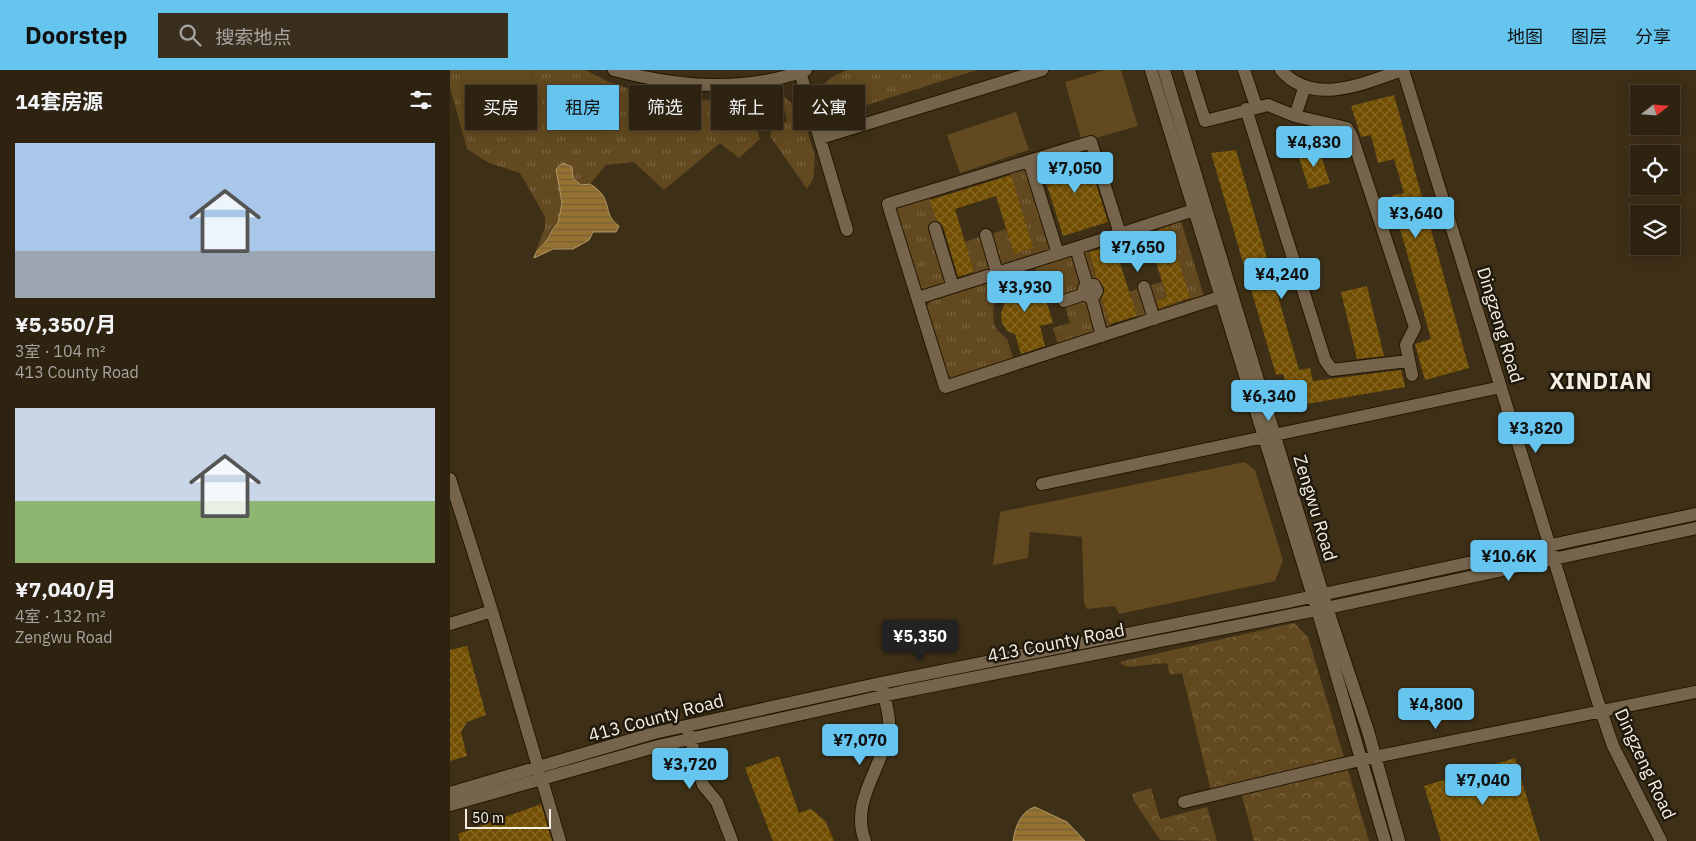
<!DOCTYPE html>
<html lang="zh">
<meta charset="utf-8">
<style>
body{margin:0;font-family:"IBM Plex Sans","Noto Sans SC",sans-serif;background:#3a2f1f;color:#f1f3f6;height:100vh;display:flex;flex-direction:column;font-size:19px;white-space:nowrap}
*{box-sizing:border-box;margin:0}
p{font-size:16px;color:#a7a49f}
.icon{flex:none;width:28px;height:28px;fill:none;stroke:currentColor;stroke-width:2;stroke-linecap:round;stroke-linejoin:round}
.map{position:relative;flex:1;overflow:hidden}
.side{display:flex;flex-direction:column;background:#2e2311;width:450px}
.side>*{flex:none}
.banner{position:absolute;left:15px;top:15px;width:475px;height:45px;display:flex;gap:10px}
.needle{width:32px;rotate:73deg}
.buttons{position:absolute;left:1180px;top:15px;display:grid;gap:10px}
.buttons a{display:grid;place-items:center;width:50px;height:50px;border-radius:0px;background:#2e2311;box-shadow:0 2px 12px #0003,0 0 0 1px #494031;font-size:25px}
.scale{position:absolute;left:15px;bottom:12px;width:86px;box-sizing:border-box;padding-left:5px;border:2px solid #f8efe0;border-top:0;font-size:14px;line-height:18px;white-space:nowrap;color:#f8efe0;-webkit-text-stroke:4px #1f190e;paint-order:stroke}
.price{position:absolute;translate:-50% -42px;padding:0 11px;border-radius:5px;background:#65c5ee;color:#111;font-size:16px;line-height:32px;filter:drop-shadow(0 1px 2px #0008)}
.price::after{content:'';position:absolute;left:50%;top:30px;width:15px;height:11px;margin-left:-8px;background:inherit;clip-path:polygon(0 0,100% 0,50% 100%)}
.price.on{background:#222;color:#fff}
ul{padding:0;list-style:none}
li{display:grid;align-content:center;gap:10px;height:265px;padding:0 15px}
li span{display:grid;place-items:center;height:155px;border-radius:0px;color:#555}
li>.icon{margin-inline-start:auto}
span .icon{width:90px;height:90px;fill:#fffc;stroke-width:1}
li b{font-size:21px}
h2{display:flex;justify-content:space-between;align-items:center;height:60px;padding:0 15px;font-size:21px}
.chip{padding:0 18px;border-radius:0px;background:#2e2311;box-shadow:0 2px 12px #0003,0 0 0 1px #494031;font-size:18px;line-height:45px}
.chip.on{background:#65c5ee;color:#111}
header{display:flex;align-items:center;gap:30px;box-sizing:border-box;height:70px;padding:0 25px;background:#65c5ee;color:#111}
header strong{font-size:24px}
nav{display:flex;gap:28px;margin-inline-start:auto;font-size:18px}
.search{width:350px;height:45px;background:#3a2f1f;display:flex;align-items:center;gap:12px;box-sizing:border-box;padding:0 18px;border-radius:0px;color:#a7a49f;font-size:19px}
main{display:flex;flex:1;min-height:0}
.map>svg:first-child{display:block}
.grass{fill:url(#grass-tufts)}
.park{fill:url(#park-crowns)}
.pitch{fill:#62491f}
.water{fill:url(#water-rules);stroke:#b39866}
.building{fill:url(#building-cross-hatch)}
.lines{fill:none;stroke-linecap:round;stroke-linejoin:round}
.minor-casing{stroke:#241701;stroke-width:14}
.minor{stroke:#76654c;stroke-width:12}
.labels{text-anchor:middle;stroke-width:5;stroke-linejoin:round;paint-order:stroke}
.street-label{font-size:18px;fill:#f8efe0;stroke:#1f190e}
.district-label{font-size:22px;font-weight:bold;letter-spacing:1px;fill:#f8efe0;stroke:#1f190e}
</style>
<header>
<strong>Doorstep</strong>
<div class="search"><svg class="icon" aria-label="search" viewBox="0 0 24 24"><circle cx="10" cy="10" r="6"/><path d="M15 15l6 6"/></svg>搜索地点</div>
<nav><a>地图</a><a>图层</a><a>分享</a></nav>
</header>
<main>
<section class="side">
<h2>14套房源<svg class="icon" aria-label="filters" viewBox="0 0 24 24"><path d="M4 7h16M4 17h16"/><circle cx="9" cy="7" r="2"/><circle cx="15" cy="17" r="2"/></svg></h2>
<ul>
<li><span style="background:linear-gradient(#a9c7e8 70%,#9aa5b1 0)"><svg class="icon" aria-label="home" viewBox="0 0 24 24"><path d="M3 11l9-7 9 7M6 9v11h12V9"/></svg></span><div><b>¥5,350/月</b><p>3室 · 104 m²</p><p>413 County Road</p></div></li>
<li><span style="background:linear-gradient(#c9d6e8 60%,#8fb573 0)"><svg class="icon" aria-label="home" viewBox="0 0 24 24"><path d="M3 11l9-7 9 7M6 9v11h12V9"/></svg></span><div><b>¥7,040/月</b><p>4室 · 132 m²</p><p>Zengwu Road</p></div></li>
</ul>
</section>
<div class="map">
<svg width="1246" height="771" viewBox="0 0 1246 771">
<defs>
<pattern id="grass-tufts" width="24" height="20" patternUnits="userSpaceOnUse" patternTransform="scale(1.25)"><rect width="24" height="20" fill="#62491f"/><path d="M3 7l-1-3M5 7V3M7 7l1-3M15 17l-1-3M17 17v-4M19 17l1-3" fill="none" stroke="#79643f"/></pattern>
<pattern id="park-crowns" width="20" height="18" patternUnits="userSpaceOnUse" patternTransform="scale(1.25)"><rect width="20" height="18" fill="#62491f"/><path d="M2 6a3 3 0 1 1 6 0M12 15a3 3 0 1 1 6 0" fill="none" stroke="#79643f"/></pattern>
<pattern id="water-rules" width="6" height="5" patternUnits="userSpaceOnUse" patternTransform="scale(1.25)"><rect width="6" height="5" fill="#967231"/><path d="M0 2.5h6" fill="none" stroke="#745f39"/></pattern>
<pattern id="building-cross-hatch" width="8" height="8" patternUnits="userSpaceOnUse" patternTransform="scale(1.25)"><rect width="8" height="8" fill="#714e00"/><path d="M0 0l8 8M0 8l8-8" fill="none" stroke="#866825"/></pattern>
</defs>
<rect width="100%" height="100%" fill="#3e2f17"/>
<path class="grass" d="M0 0H9L26 55 91 36 80 0H135L159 12 186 21 244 29 271 31 331 24 352 42 365 87 363 109 357 119 320 66 322 56 337 51 333 34 302 44 310 69 289 88 270 73 214 120 184 92 156 95 140 114 131 115 123 108 110 123 112 133 108 153 102 158 96 171 86 181 95 157V147L70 103 39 93 17 79 0 17Z
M397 0H527L388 44 378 40C367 14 374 10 397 0Z
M575 96 599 175 600 182 551 199 541 164 556 159 564 184 583 178 560 103 480 127 487 152 481 154 499 214C488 217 476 224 467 215L446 139 450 132Z
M730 148 755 229 706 245 697 216 712 212 717 228 710 231 713 237 740 229 718 158 709 160 708 155Z
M532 166 542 201 505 212 504 210 524 203 515 172Z
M638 181 661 256 687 248 679 222 691 218 700 247 655 259 632 183Z
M619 186 624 189 633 215 628 222 613 226 607 208 590 213 585 197Z
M538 209 545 231 543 240 544 253 547 260 557 269 564 291 501 309 496 304 475 240 480 230Z
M632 230 639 234 646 260 643 264 608 275 603 258 620 253 615 235Z"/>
<path class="park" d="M844 553 858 567 919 771H804L789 714 761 721 732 603 720 605 717 593 677 597 669 592Z
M701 718 710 749 757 737 767 771 710 770 684 731 682 724Z"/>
<path class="pitch" d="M9 0H80L91 36 26 55Z
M655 0H671L688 56 632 72 615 12Z
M566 42 579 80 510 103 497 65Z
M795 392 805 400 833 490 825 511 669 544 665 536 637 539 634 533 632 467 580 462 578 488 543 495 550 442Z"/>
<path class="water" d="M113 93 122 97 123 108 131 115 140 114C165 129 151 144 169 156L166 162H143L139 170 123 179H103L84 188C86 179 91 178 96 171 101 165 101 159 108 153L112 133 106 99Z
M585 737 617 752 635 771H563C565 757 571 741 585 737Z"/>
<path class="building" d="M944 25 1019 298 975 310 965 274 981 269 941 126 954 123 944 89 928 93 921 65 911 67 901 36Z
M868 77 880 113 859 119 848 84Z
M786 80 849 300 860 298 863 311 951 300 955 317 851 335 849 324 840 327 833 304 826 305 761 83Z
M636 82 658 152 613 166 591 96Z
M561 105 583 178 564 184 546 126 505 139 524 202 508 207 493 156 486 150 480 130Z
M718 157 740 228 709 238 707 232 717 227 702 180 669 190 687 246 660 254 652 228 654 218 646 207 639 182 699 166 698 164Z
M575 206 579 221 592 217 603 253 590 256 595 276 571 284 565 264 557 261 552 253 551 243 555 233 549 213Z
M917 216 934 286 907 289 891 222Z
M17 576 36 645 17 652 11 662 17 686 0 691V580Z
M329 686 349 743 360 739 364 741 376 752 384 771H323L295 698Z
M1065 688 1090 771H991L974 716Z
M91 734 102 771H10L8 764Z"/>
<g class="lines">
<defs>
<path id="minor" d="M164 0C228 17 293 23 356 0
M701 0 867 539 935 771
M714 0 877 538 918 661 949 771
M739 0 755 51 818 35 845 46 855 16
M794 0 806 36
M831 0C863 37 915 13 952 0
M953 0 1146 626 1163 676 1211 771
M350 2 397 160
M796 39 875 290 882 300 958 291
M845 46 897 58 902 67 965 257 956 275 962 305
M370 68 592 0
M579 91 608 184
M744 140 670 164 641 72 438 134 495 317 770 227
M485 158 503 217
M536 165 547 203
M626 178 637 215 634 218V224L642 229
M637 215H644L647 221 642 229 652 266
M694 217 704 249
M468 228 670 164
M614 231 634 224
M0 409 42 541 110 771
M592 414 1051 317
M0 554 42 541
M239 663 253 715 267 732 282 771
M0 723 204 663 431 613 837 532 1246 444
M734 732 910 690 1246 622
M0 735 208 676 451 622 877 538 1246 458
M415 771C399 730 435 696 439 656 440 644 435 630 432 618"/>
</defs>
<use href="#minor" class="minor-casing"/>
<use href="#minor" class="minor"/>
</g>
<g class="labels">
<g class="street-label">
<text transform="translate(1050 255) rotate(73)" y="6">Dingzeng Road</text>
<text transform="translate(865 438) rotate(73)" y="6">Zengwu Road</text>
<text transform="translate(606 573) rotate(-11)" y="6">413 County Road</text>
<text transform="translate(206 648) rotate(-15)" y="6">413 County Road</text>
<text transform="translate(1195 694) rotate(65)" y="6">Dingzeng Road</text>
</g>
<g class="district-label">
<text x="1151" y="319">XINDIAN</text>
</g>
</g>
</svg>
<div class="buttons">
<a><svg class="needle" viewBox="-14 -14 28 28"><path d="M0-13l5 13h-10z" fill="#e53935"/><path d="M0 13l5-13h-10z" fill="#a7a49f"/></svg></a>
<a><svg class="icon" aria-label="locate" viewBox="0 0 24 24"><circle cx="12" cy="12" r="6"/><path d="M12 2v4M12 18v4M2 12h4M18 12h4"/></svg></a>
<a><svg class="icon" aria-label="layers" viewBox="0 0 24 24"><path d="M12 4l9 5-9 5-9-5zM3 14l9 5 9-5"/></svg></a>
</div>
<div class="scale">50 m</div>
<b class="price" style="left:864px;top:98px">¥4,830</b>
<b class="price" style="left:625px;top:124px">¥7,050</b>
<b class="price" style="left:966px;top:169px">¥3,640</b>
<b class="price" style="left:688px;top:203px">¥7,650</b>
<b class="price" style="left:832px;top:230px">¥4,240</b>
<b class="price" style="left:575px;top:243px">¥3,930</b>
<b class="price" style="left:819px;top:352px">¥6,340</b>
<b class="price" style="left:1086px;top:384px">¥3,820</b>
<b class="price" style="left:1059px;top:512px">¥10.6K</b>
<b class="price on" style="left:470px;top:592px">¥5,350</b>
<b class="price" style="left:986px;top:660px">¥4,800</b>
<b class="price" style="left:410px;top:696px">¥7,070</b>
<b class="price" style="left:240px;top:720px">¥3,720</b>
<b class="price" style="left:1033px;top:736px">¥7,040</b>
<div class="banner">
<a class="chip">买房</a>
<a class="chip on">租房</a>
<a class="chip">筛选</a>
<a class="chip">新上</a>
<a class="chip">公寓</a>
</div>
</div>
</main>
